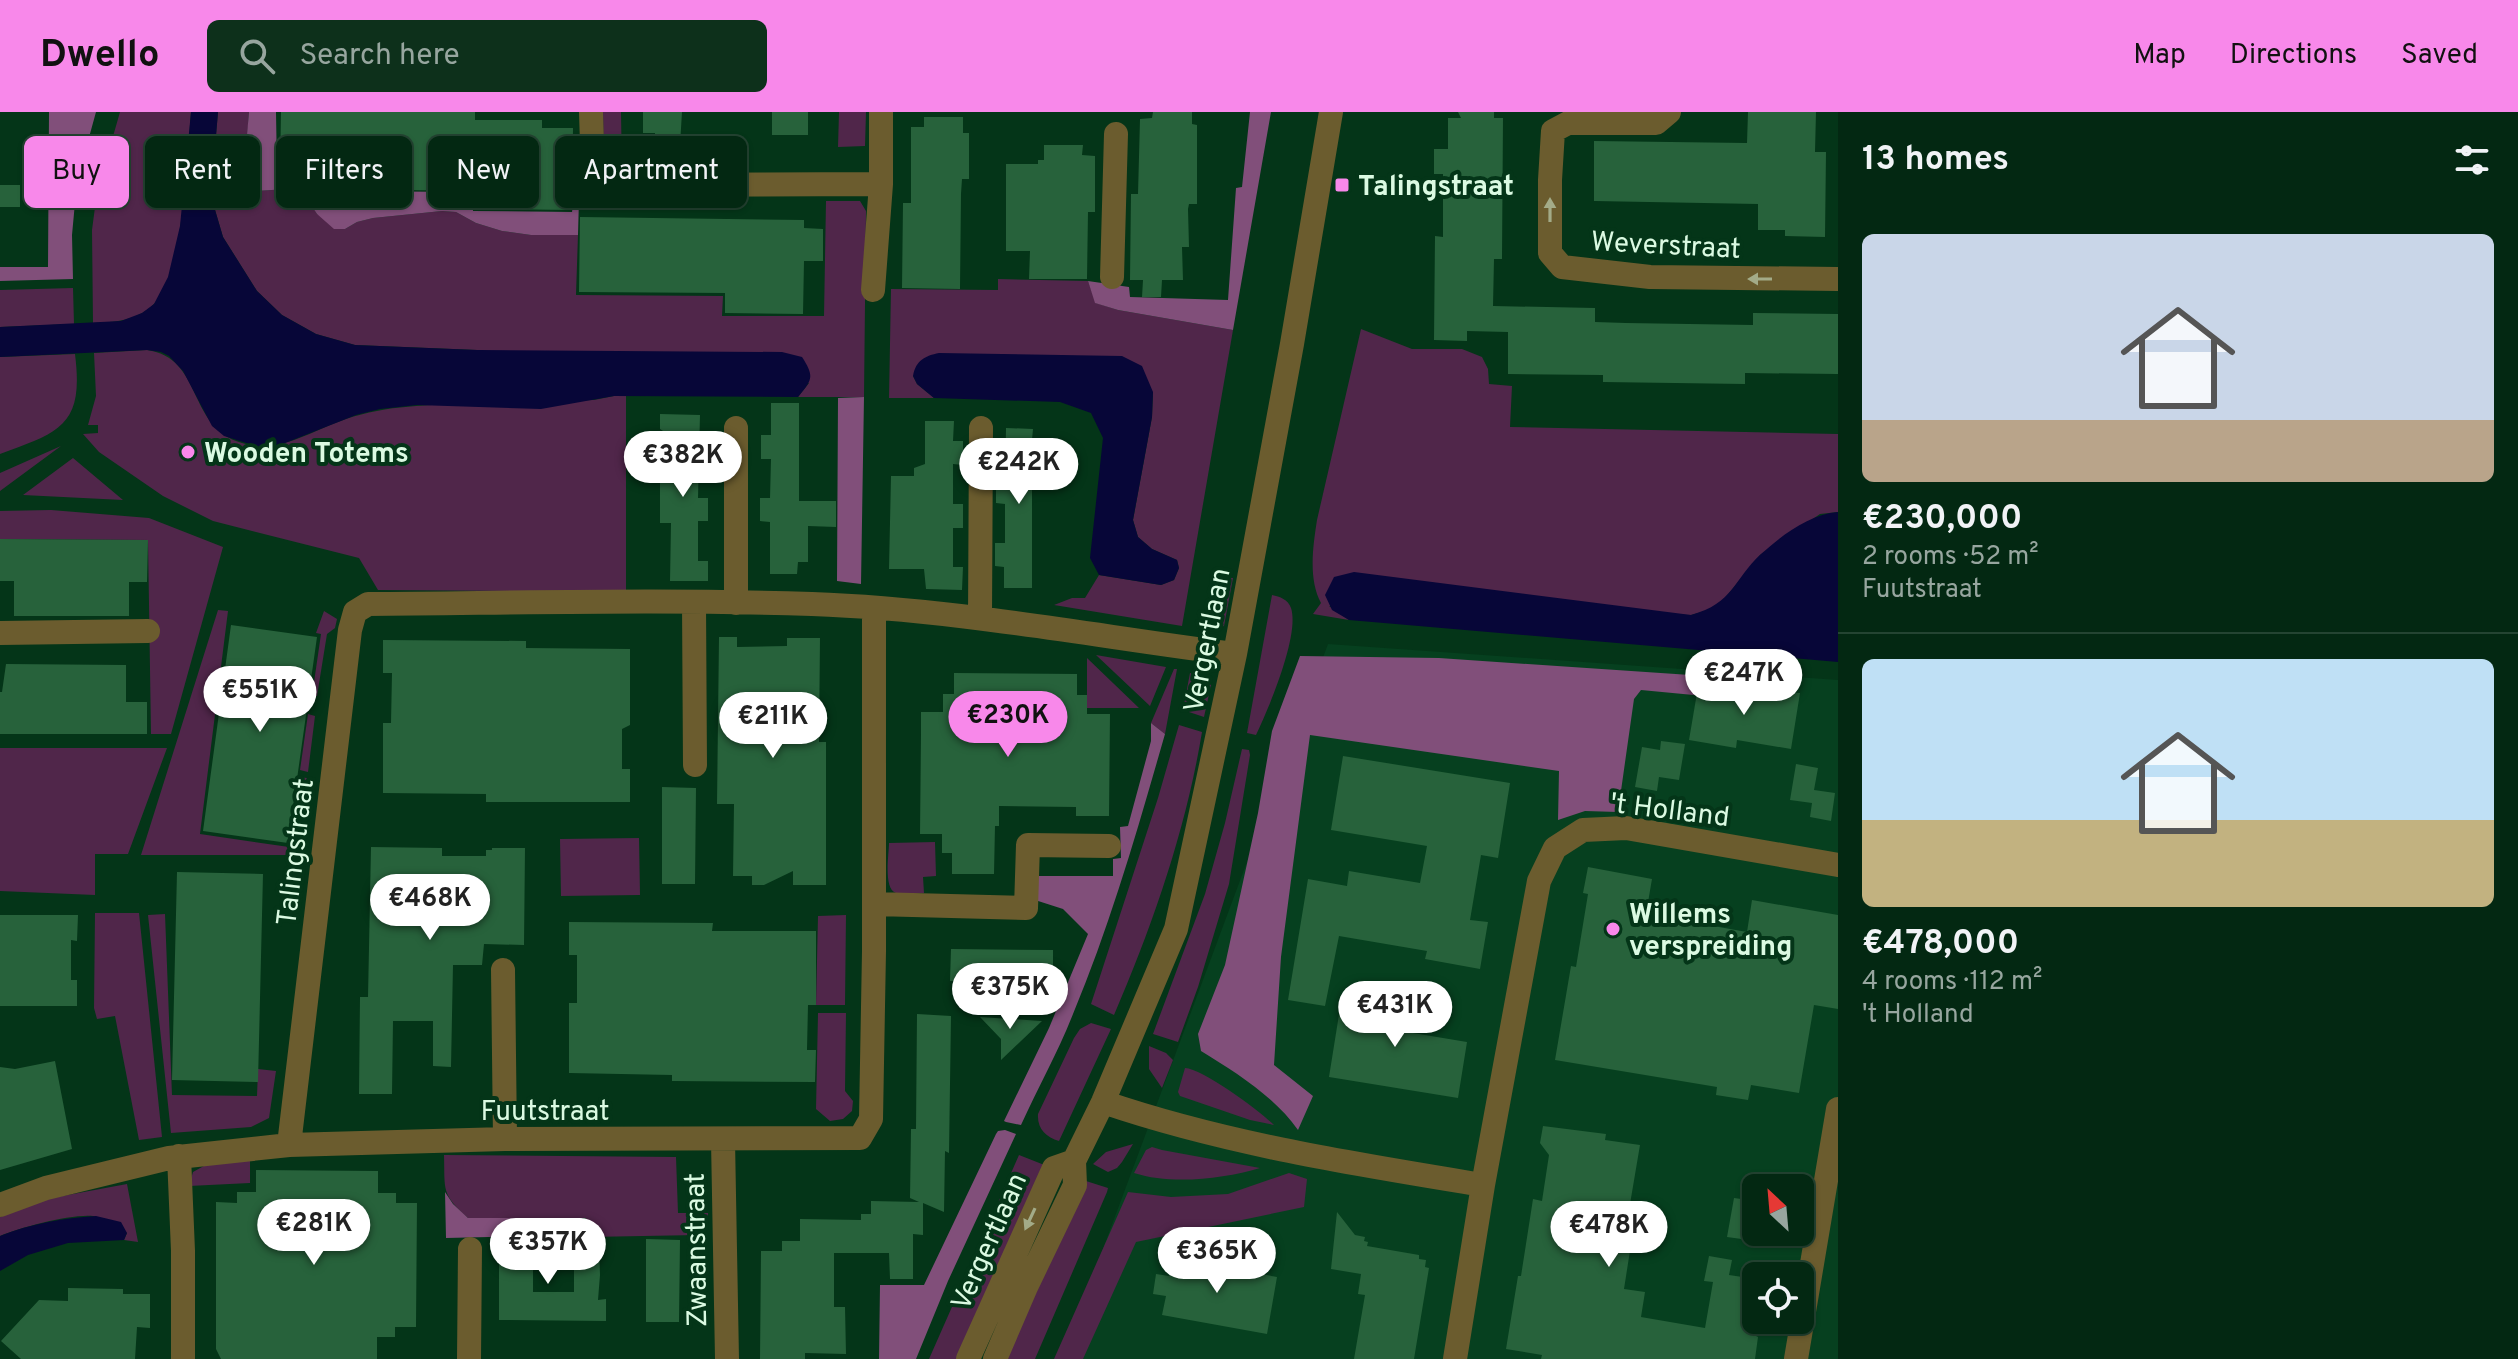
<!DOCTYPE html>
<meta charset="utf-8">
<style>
body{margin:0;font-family:Overpass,sans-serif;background:#0d301b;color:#f1f3f6;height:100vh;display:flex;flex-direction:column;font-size:30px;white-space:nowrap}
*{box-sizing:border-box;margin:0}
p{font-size:26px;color:#97a69f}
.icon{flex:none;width:44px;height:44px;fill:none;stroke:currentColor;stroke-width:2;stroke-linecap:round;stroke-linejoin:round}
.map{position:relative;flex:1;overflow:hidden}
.side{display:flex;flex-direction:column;background:#032812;width:680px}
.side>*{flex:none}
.hud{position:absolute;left:24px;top:24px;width:760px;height:72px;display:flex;gap:16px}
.needle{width:52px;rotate:334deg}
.fabs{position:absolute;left:1742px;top:1062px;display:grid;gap:16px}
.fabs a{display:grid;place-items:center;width:72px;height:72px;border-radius:12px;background:#032812;box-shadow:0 2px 6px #0004,0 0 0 2px #244432;font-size:40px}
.price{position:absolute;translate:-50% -68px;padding:0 18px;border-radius:28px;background:#fff;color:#222;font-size:26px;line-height:52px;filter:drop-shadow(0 2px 4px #0008)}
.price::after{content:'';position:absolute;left:50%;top:48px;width:24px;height:18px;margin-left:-12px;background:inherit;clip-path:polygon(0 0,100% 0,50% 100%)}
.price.selected{background:#f888ea;color:#111}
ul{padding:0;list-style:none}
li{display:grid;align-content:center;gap:16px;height:424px;padding:0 24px}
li+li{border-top:2px solid #244432}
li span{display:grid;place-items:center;height:248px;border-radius:12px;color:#555}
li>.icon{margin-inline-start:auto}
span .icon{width:144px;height:144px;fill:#fffc;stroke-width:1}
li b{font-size:34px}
h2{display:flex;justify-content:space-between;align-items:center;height:96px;padding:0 24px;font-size:34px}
.tag{padding:0 28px;border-radius:12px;background:#032812;box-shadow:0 2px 6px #0004,0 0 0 2px #244432;font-size:28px;line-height:72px}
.tag.selected{background:#f888ea;color:#111}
header{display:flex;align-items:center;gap:48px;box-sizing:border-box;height:112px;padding:0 40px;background:#f888ea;color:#111}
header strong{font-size:38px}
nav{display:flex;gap:44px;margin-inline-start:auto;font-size:28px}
.search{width:560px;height:72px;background:#0d301b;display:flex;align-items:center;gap:20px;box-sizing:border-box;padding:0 28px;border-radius:12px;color:#97a69f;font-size:30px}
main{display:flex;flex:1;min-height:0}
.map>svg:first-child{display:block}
.built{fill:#06401f;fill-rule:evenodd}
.green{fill:#50264a}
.forest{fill:#814f7a}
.water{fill:#070638}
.building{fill:#27623b}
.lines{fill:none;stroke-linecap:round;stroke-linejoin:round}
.minor{stroke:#6b5c2e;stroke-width:24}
.oneway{fill:#a3ab88}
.poi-dot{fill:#f888ea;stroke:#043518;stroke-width:3}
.labels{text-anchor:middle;stroke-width:8;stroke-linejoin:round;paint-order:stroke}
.poi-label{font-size:28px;font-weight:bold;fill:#dbfae2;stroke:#043518;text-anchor:start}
.street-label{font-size:28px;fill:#dbfae2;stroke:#043518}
</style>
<header>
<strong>Dwello</strong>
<div class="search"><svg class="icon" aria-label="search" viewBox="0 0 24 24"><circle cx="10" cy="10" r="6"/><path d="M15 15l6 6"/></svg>Search here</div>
<nav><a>Map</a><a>Directions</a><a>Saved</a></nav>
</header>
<main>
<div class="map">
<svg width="1838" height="1247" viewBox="0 0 1838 1247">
<rect width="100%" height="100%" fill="#043518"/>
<path class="built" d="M1328 532 1838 568V1247H1062ZM1756 1076H1800V1120H1756ZM1756 1164H1800V1208H1756Z"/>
<path class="green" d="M120 0H191C187 44 184 165 152 194 135 209 115 210 93 211L92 118 97 80Z
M218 0H249L244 68 256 79 289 77 297 80 308 87 317 102 345 117 357 110 373 106 442 99 456 100 476 111 502 119 531 123H578L576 183 723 184 722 204H824L826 89H860L866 99 864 285H798L809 271 477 238 355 233 316 222 282 203 257 179 223 125 213 91 212 70Z
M603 0H621L622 61 604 52Z
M839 0H866L865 34 838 35Z
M998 167 1088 169 1096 191 1118 198 1233 218 1182 514 1054 493 1072 486H1085L1099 463 1161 473 1174 468 1179 456 1177 448 1152 437 1138 425 1133 408 1152 305 1153 280 913 264 917 272 934 286H889L891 177 998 178Z
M73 176 74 212 0 215V178Z
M1361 217 1412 237H1462L1482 245 1488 257 1489 272 1512 274 1510 315 1838 322V400L1820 402 1760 443 1721 491 1709 498 1691 503 1329 494 1349 508 1313 502 1321 491C1308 467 1313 434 1317 408Z
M147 238C204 246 186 315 242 331 280 342 311 319 346 307 387 293 429 293 472 292 513 290 553 289 594 288L614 284H626V480L378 478 359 446 213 409 163 384 99 340 83 322 98 321V313H88L96 284 94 241Z
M75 242C84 313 61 320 0 342V245Z
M61 334 0 379V361Z
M73 346 123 388 23 383Z
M51 398 149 406 223 435 171 622H151L148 428 0 427V399Z
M1213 463 1233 466 1224 514 1204 521Z
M1272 483C1280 485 1288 487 1291 496 1300 523 1268 598 1256 623L1247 621Z
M218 498 228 499 200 722 289 735 297 665 307 666 297 743H141Z
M324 499 337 507 335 516 327 522 317 584H312L321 522 316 521Z
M1096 543 1166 555 1150 594Z
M1087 546 1139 596H1087Z
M1174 557H1177L1165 622 1151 611Z
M1190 561 1203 563 1211 573 1204 605 1183 598Z
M308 602 315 604 308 660 300 658Z
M1179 613 1202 620C1186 717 1153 813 1114 903L1091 892 1158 686Z
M0 636H167L128 742H95V783L0 779Z
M1242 637 1249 638 1250 643 1229 772 1198 875 1178 930 1153 922 1205 782 1225 711Z
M639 726 640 783 561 784 560 727Z
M935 730 936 764 923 765 924 781C916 781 904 784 896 781 883 777 889 742 889 731Z
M95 801H139L162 1025 139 1028 115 904 97 907 94 896Z
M165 802 172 983 257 984 258 957 276 959 269 1006 251 1015 171 1021 148 803Z
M846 803 845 893H816L818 804Z
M818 901H846L845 979 853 989 852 999 843 1007 830 1009 816 997Z
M1091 911 1111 917 1059 1029C1046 1025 1037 1017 1038 1002L1074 926 1080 917Z
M1149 934 1166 941 1173 948 1162 976 1149 957Z
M1185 956C1203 957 1260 999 1274 1013L1250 1008 1180 984 1178 980Z
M1133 1032 1122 1050 1117 1056 1108 1060 1093 1052 1106 1040Z
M1152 1035 1162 1038 1260 1056C1223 1067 1171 1073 1134 1061L1146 1038Z
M444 1043 676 1045 678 1101H708V1117L698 1123 589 1125 590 1115 586 1114V1106H468C441 1082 445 1078 444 1043Z
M1019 1043 1047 1054 959 1247H929Z
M250 1046V1071L189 1074 193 1060 211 1050Z
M1289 1061 1307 1067 1304 1095 1136 1130 1083 1247H1054L1128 1080 1171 1085 1228 1082Z
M1086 1069 1108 1076 1107 1080 1035 1247H1006Z
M127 1072 138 1130 124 1128 127 1121C117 1116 104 1106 93 1104 70 1102 22 1115 0 1124V1105L46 1087Z"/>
<path class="forest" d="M49 0H96L77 69 72 123 73 167 0 169V155H48Z
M249 0H276L277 59 327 61V79L472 80 473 99 572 100 574 86 579 87 578 123H531L502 119 476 111 456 100 442 99 373 106 357 110 345 117H334L317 102 307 87 297 80 288 77 256 79 248 77 243 68Z
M1250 0H1271L1233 218 1118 198 1095 191 1088 169 1129 175 1130 185 1228 188 1236 76 1242 75Z
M864 285 861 472 837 469 838 286Z
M1300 544 1439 546 1705 564 1704 584 1641 578 1634 587 1618 700 1585 699 1558 708 1559 659 1310 623 1281 845 1274 953 1313 984 1298 1018C1274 984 1235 960 1201 939L1198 922 1225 853 1258 701 1272 619Z
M1151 611 1165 622C1138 716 1111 811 1073 902 1058 940 1038 976 1021 1013L1006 1010 1004 1009 1049 916 1088 822 1063 797 1035 788 1036 764H1113V747L1121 746 1120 715 1128 714 1151 629Z
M1005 1018 1016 1022 948 1169 916 1247H879L880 1173H924L996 1022 998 1019Z
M445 1080 453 1092 468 1106H582L583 1123 446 1126Z"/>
<path class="water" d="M191 0H218L212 70 213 91 223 125 257 179 282 203 316 222 355 233 477 238 782 240 802 245C815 265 812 268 798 285L614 284 541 297 417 293 380 297 356 303 280 333 259 335 224 324 212 314 183 259 169 244 161 240 147 238 0 245V215L121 209 142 201 154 192 168 165 180 114Z
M939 241 1122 244 1142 254 1153 280 1152 305 1133 408 1138 425 1152 437 1177 448 1179 456 1174 468 1161 473 1099 463 1090 446 1103 326 1091 301 1060 290 934 286 917 272 913 264C916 248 925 244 939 241Z
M1838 400V550L1349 508 1332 498 1325 483 1334 465 1354 460 1691 503C1734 491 1733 468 1761 442 1782 423 1810 402 1838 400Z
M96 1104 121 1110 127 1121 124 1128 68 1131 28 1143 0 1159V1124C30 1112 63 1106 96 1104Z"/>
<path class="building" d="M281 0H475V8H542V16H573L572 98 474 97V79L329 77V58H280Z
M643 0H682L680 33 655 32V21H643Z
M772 0H808V23H772Z
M1153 0H1192V12L1197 13V92H1189L1188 97 1189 135H1182L1183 168H1162L1161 185H1142L1143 168H1130L1131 82H1138L1140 7 1152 6Z
M1458 0H1494V6H1503L1502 147H1494L1493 194 1595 196V210L1626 211 1753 213V201L1838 202V262L1745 261V272L1603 270V263L1508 262V220L1467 219V229L1434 228 1435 124 1443 125V62H1434V37H1448V6H1461Z
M1748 0H1816L1815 40H1826L1825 125 1785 124V118H1758V92L1594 89V29L1747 31Z
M924 5H963V21H969V67H962L961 82 960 177 902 176 903 91H911V15H924Z
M1044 33H1083L1082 43 1095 44V100H1088L1087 167H1029L1030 139H1006V52H1038V48H1044Z
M0 73H20V95H0Z
M580 105 804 108V116L823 117V149H804L803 202 725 201V181L579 180Z
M771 291H799V389H836V415L808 414V450H798L797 462H770V410L760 409V386H770L771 347H761V323H771Z
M660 302 700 303 698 386H708V409H698V449H708V469H670L671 411H660V350L691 337 660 317Z
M925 309H954L953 329H963V353L953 352V392H963V416H953V455H963L962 478 926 477 924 457H889L891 364H914V356L925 352Z
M1006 316 1033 317 1032 328 1044 335 1043 370H1032V476H1004V455L995 454V431H1005V392L996 391V368H1005Z
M0 427 148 428 147 470H129V504H14V469H0Z
M231 513 317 525 288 731 203 719Z
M719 525H737V535L787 534V526H820L819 630H826V773H793V759L764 773H752V764H733L734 692H717Z
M383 528 526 529V536L630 537V613L622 617V657H630V690H486V682L383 681V611H391L392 561H383Z
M6 552 126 553V590H147V622H0V580H2Z
M954 561 1077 562V583H1087V602H1110L1109 704H1076V695L999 694V714H995L994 762H952V741H942V722H920L921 622V600H943V582H954Z
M1712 574 1800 581 1791 637 1737 628 1736 636 1689 628 1698 575 1711 577Z
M1661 629 1685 632 1679 668 1659 665 1657 679 1635 675 1642 635 1660 638Z
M1343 644 1510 671 1498 746 1481 743 1470 808 1488 810 1480 857 1425 847 1427 839 1339 824 1325 894 1288 888 1308 767 1347 774 1349 759 1420 771 1427 734 1331 718Z
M1796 652 1818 656 1814 678 1835 681 1831 709 1810 705 1812 691 1790 688Z
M662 675 696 676 695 772H662Z
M371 735 442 736V744H486V738H492V736H525L524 833 484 832 482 853H453L451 955 433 954V909H393L392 982H359L360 885H368Z
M1588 755 1652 767 1646 802 1747 820 1752 788 1838 803V897L1814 893 1799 981 1751 973 1748 988 1716 983 1717 975 1555 948 1571 854 1576 855 1588 782 1583 781Z
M177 760 263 762 258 970 172 968Z
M0 803H78L77 829 71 828V868H77V894H0Z
M569 810 713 811 712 819H816V893H808L807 938H816L815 970 672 969V963L569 961V891H577V843H569Z
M951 837 1053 838V872L950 869Z
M1386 876 1419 882 1413 921 1467 930 1458 986 1329 965 1341 890 1383 897Z
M917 902 951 904 949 1041 945 1039 944 1100 923 1091V1123L913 1122V1167H890L889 1141H834V1195H845L846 1242 805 1241V1247H760L761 1139H782V1129H800V1107L861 1108V1102H871V1089L919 1090 910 1086 911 1017H916Z
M980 905 1042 909 1001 948V927Z
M55 949 72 1037 0 1058V955L15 957Z
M1543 1014 1606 1022 1605 1028 1640 1033 1630 1092 1647 1095 1642 1127 1632 1126 1624 1177 1645 1180 1641 1205 1705 1216 1713 1170 1704 1169 1709 1144 1732 1148 1729 1163 1756 1167V1224L1758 1225 1755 1247H1541L1542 1243 1506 1237 1518 1164H1521L1533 1087 1542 1089 1549 1043 1540 1031Z
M256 1058 378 1059V1081H396V1091H417L416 1215H395V1225H377V1247H221L216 1237V1090L237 1091V1080H256Z
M1734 1086 1756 1089V1129L1727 1125Z
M1337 1100 1355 1123 1365 1125 1364 1129 1368 1130 1367 1134 1419 1143V1147L1426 1148 1425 1155 1429 1156 1414 1247H1354L1365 1183 1358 1182 1361 1162 1331 1157Z
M499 1126 533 1127V1180H574V1133H599L600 1163 598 1188 606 1187V1209L499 1208Z
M646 1127 680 1128 679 1210H646Z
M1173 1145 1277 1165 1267 1222 1162 1203 1166 1184 1153 1182 1156 1162 1169 1164Z
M68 1176 123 1177V1182H150V1216L137 1215 135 1247H21L1 1229 39 1188 68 1189Z"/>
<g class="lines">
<path class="minor" d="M591 0 593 62 605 73 881 72
M1669 0 1656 11H1568L1553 19 1550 68V141L1562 155 1650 165 1838 167
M1112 165 1116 22
M873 178 881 72V0
M694 491 695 653
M736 491V316
M980 506 981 316
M0 521 148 519
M874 792 1026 796 1028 733 1109 734
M503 858 505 1027
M1103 990C1226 1032 1355 1052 1483 1073
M723 1028 727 1247
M289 1033 350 518 355 500 368 492C516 491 664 487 812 492 954 497 1094 524 1235 542
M179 1044 183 1139V1247
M0 1093 46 1076 169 1046 289 1033 505 1027 860 1026 871 1007 874 839V497
M469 1247 470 1137
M968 1247 1054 1056 1074 1049
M995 1247 1026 1175 1075 1073 1074 1049 1103 990 1176 817 1235 542 1292 232 1331 0
M1455 1247 1483 1073 1539 769 1555 736 1583 718 1626 716 1838 753
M1796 1247 1838 997"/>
</g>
<defs><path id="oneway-solid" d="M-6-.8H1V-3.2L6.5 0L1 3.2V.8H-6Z" transform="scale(2)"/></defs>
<g class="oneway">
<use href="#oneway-solid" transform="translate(1550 98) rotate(-90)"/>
<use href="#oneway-solid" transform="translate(1760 167) rotate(180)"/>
<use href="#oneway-solid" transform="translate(1030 1107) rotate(115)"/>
</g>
<g class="poi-dot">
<rect x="1334" y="65" width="16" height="16" rx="4"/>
<circle cx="188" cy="340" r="8"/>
<circle cx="1613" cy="817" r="8"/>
</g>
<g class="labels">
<g class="poi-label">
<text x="1358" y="83">Talingstraat</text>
<text x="204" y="350">Wooden Totems</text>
<text x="1629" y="811">Willems<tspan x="1629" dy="32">verspreiding</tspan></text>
</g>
<g class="street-label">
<text transform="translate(1666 132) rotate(3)" y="10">Weverstraat</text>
<text transform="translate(1206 528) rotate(-79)" y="10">Vergertlaan</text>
<text transform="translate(1670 697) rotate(7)" y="10">'t Holland</text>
<text transform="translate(294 740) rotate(-83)" y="10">Talingstraat</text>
<text x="545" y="1008">Fuutstraat</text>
<text transform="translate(988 1129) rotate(-66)" y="10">Vergertlaan</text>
<text transform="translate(695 1138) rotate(-91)" y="10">Zwaanstraat</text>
</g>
</g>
</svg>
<div class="fabs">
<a><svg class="needle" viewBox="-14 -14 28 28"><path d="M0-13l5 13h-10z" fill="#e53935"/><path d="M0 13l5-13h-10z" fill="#97a69f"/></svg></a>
<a><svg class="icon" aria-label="locate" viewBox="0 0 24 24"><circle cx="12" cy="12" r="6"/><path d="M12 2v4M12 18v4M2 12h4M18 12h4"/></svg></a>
</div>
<b class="price" style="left:683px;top:387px">€382K</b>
<b class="price" style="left:1019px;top:394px">€242K</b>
<b class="price" style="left:1744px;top:605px">€247K</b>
<b class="price" style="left:260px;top:622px">€551K</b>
<b class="price selected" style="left:1008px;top:647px">€230K</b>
<b class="price" style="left:773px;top:648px">€211K</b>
<b class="price" style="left:430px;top:830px">€468K</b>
<b class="price" style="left:1010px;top:919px">€375K</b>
<b class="price" style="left:1395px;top:937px">€431K</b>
<b class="price" style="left:314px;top:1155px">€281K</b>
<b class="price" style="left:1609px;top:1157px">€478K</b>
<b class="price" style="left:548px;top:1174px">€357K</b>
<b class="price" style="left:1217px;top:1183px">€365K</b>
<div class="hud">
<a class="tag selected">Buy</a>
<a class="tag">Rent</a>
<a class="tag">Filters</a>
<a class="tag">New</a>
<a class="tag">Apartment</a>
</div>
</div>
<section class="side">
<h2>13 homes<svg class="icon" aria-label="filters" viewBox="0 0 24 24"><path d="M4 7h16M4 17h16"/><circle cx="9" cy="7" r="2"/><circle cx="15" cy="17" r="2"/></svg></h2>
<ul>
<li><span style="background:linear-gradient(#c9d6e8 75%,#b9a48a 0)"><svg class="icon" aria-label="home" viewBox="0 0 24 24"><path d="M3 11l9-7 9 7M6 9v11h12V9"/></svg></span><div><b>€230,000</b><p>2 rooms · 52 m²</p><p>Fuutstraat</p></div></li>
<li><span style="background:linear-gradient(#bfe0f5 65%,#c2b280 0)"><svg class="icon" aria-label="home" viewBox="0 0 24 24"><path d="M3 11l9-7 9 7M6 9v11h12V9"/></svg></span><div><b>€478,000</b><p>4 rooms · 112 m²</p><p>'t Holland</p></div></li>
</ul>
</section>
</main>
